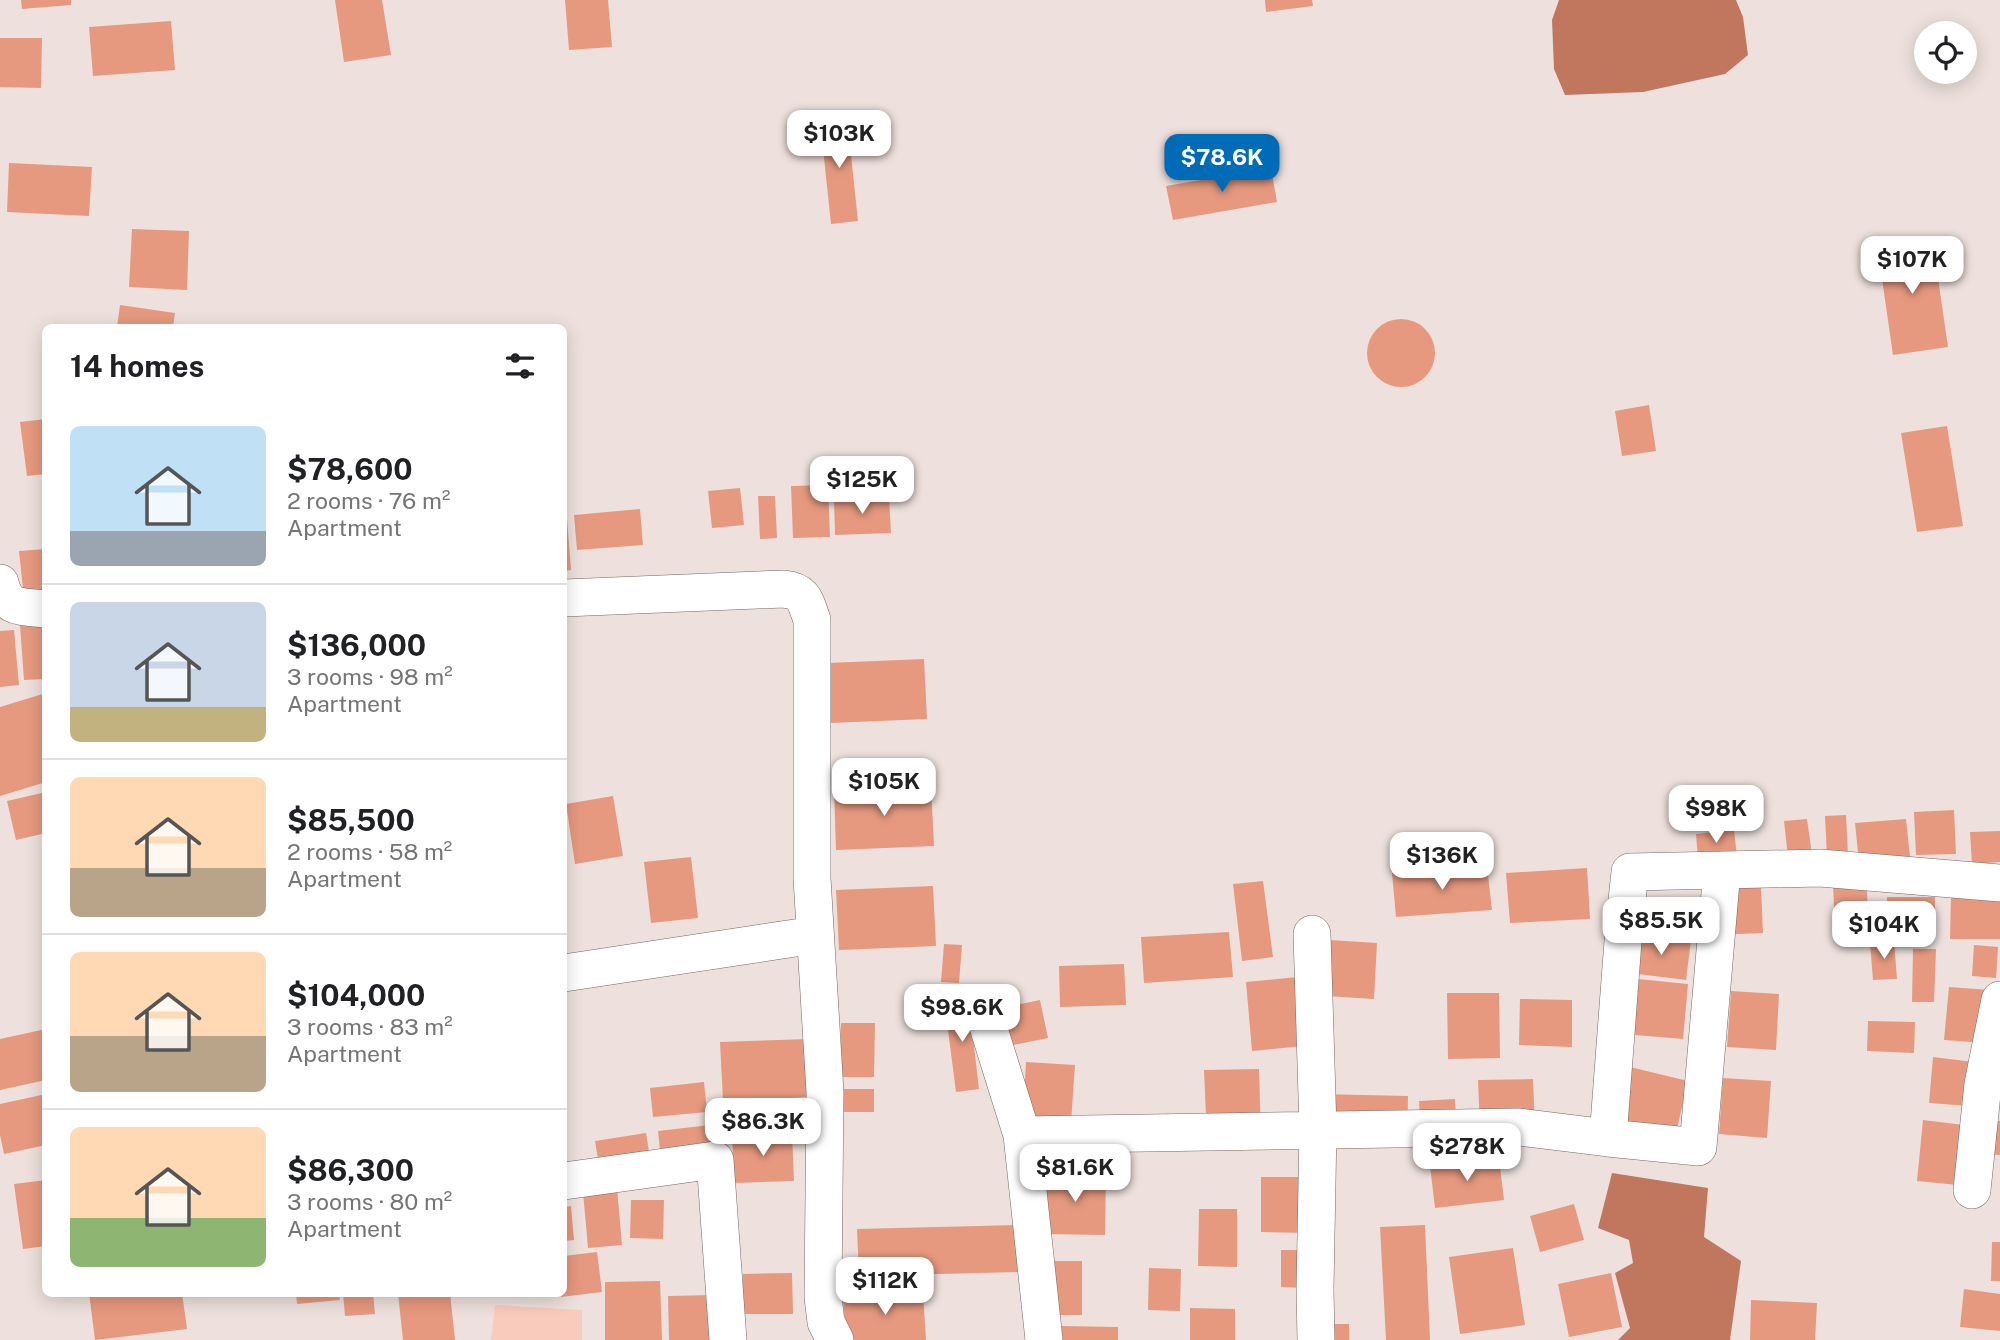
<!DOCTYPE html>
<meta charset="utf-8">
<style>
body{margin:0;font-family:"Public Sans",sans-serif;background:#f2f2f2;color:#202124;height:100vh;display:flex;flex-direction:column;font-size:26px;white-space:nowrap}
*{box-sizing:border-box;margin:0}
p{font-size:23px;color:#757577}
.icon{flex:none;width:38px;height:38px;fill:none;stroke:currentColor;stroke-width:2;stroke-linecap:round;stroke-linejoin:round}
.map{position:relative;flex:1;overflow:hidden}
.sheet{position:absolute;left:42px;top:324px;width:525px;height:973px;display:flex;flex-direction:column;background:#fff;border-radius:10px;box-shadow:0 4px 18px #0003}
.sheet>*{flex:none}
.buttons{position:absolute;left:1914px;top:21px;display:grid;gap:14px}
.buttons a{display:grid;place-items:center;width:63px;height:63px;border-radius:50%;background:#fff;box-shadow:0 4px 18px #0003;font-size:35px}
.price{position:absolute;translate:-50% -60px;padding:0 16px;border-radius:14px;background:#fff;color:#222;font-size:23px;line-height:46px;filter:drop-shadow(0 2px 4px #0008)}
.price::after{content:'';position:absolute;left:50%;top:42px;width:21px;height:16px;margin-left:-10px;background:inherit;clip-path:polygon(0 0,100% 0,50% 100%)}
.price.active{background:#006bb6;color:#fff}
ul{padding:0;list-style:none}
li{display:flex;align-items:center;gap:21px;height:175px;padding:0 28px}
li+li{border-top:2px solid #e0e0e0}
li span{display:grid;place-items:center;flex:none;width:196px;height:140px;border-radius:10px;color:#555}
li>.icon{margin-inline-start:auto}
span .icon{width:84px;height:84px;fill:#fffc;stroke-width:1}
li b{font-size:30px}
h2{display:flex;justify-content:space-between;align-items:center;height:84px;padding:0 28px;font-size:30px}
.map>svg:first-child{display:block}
.green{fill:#f9cbbc}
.water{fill:#c1775e}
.building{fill:#e6997f}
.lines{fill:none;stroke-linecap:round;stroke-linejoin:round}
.minor-casing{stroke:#736864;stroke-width:38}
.minor{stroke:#fff;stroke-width:37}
</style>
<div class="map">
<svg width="2000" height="1340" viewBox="0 0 2000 1340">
<rect width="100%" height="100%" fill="#eee1dd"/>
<path class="green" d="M495 1305 582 1310V1340H491Z"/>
<path class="water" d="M1559 0H1736L1743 17 1748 55 1725 74 1643 92 1565 95 1554 69 1552 20Z
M1612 1173 1708 1188 1704 1237 1741 1261 1730 1340H1618L1630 1328 1615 1273 1633 1263 1629 1240 1598 1228Z"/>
<path class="building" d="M21 0H71V5L22 9Z
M335 0H382L391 55 344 62Z
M565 0H608L612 47 569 50Z
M1265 0H1312L1313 6 1266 12Z
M171 21 175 70 93 76 89 27Z
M0 38H42L41 88 0 87Z
M847 117 858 221 831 224 820 120Z
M9 163 92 167 89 216 7 212Z
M1271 168 1277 202 1173 220 1166 186Z
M132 229 189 231 187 290 129 287Z
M1932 237 1948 347 1893 355 1877 244Z
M120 305 175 313 173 327H117Z
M1367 353a34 34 0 1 1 68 0a34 34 0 1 1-68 0Z
M1649 405 1656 451 1622 456 1615 411Z
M46 419V474L27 476 20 422Z
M1947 426 1963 526 1917 532 1901 433Z
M828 485 830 537 793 538 791 486Z
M740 488 744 525 712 528 708 491Z
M758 496H775L777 538 760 539Z
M889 497 891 533 835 535 834 499Z
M640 509 643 545 577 550 574 515Z
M564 518H567L571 570 564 571Z
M46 549V595L24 598 19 551Z
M46 623V679L24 680 20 625Z
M14 630 19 685 0 687V631Z
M924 659 927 719 830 723 827 663Z
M46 693V782L0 796V707Z
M931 786 934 846 836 850 834 790Z
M46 792V833L16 840 7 801Z
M613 796 623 856 575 864 566 804Z
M1954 810 1956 854 1916 855 1914 812Z
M1846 815 1848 856 1827 857 1825 816Z
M1807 819 1812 855 1788 857 1784 821Z
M1906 819 1910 857 1859 862 1855 823Z
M1734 830 1737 856 1698 860 1696 834Z
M2000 831V862L1972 864 1970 832Z
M691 857 698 918 651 923 644 862Z
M1487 866 1492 910 1396 917 1392 873Z
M1587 868 1590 919 1510 923 1506 873Z
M1263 881 1273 957 1242 961 1233 884Z
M1867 884 1868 926 1835 927 1833 885Z
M933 886 936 946 839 950 836 890Z
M1761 887 1763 933 1713 935 1711 889Z
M1951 894H2000V939H1950Z
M1887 897H1935V925H1888Z
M1229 932 1233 977 1144 983 1141 937Z
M1635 933 1691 940 1686 980 1630 973Z
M1329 940 1377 943 1374 999 1326 996Z
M1894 941 1897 979 1873 980 1870 943Z
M944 944 962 945 959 983 941 982Z
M1974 945 1998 947 1996 978 1972 976Z
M1913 949H1936L1934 1002H1912Z
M1124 964 1126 1005 1060 1007 1059 966Z
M1297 977 1303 1046 1252 1051 1246 982Z
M1628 978 1688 984 1683 1039 1623 1034Z
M1949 987 1990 990 1986 1043 1944 1040Z
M1731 991 1779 994 1776 1050 1727 1047Z
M1447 993H1499L1500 1058 1448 1059Z
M968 996 979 1089 956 1092 944 999Z
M1520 999 1572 1000V1047L1519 1045Z
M1040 1000 1048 1038 1003 1047 996 1009Z
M1868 1021 1915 1022 1914 1053 1867 1051Z
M841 1023H875L874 1077H840Z
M46 1029V1080L0 1090V1039Z
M808 1039 810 1097 723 1101 720 1042Z
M1933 1057 1974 1062 1970 1106 1929 1103Z
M1026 1062 1075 1065 1071 1122 1023 1118Z
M1630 1067 1688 1081 1676 1133 1618 1119Z
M1259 1069 1261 1138 1207 1140 1204 1070Z
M1723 1078 1771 1081 1767 1138 1719 1134Z
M1533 1079 1535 1128 1480 1130 1478 1080Z
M704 1082 707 1112 653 1117 650 1088Z
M842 1089H874V1112H842Z
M46 1094V1145L4 1154 0 1135V1104Z
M1319 1094 1408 1096 1407 1142 1319 1141Z
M1455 1099 1457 1137 1421 1139 1419 1101Z
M1923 1120 1964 1125 1958 1185 1917 1181Z
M1987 1120 2000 1121V1155L1984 1154Z
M710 1125 716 1173 663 1179 658 1131Z
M646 1133 652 1170 601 1177 595 1141Z
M792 1133 794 1181 734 1183 732 1135Z
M1499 1158 1504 1200 1435 1208 1430 1166Z
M1045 1174H1106L1105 1235 1044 1234Z
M1261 1177H1312V1233L1261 1232Z
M46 1180V1246L23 1249 14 1184Z
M617 1188 622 1245 588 1248 583 1192Z
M631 1200H664L663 1239 630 1238Z
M1574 1204 1584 1240 1540 1252 1530 1216Z
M571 1206 574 1240 564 1241V1207Z
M1199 1209H1237V1267L1198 1266Z
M1021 1225 1023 1272 859 1276 857 1229Z
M1425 1225 1430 1340H1386L1380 1227Z
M1992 1242H2000V1281H1991Z
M1513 1248 1525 1325 1460 1334 1449 1257Z
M1281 1250H1305L1304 1288 1281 1287Z
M597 1252 602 1292 561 1297V1293H564V1256Z
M1054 1261H1082V1315H1053Z
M1149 1268 1181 1269 1180 1311 1148 1310Z
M792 1273 793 1314H743V1274Z
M1611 1273 1622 1327 1569 1337 1558 1284Z
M660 1281 662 1340H605V1282Z
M1964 1289 2000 1294V1331L1960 1327Z
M89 1293H182L187 1329 95 1340Z
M296 1293H339L340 1300 297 1304Z
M343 1293H373L375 1314 345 1316Z
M398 1293H450L455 1340H403Z
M923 1293 926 1340H846L843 1297Z
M713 1295 715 1340H669L668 1296Z
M1751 1300 1817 1303 1815 1340H1750Z
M1190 1308 1235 1309V1340H1190Z
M1321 1324H1349V1340H1321Z
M1060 1326 1118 1327V1340H1060Z"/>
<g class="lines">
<defs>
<path id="minor" d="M0 583C7 610 20 606 46 609
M564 598 783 589C805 591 805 601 812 620V878L825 1092 823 1297 826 1322 835 1340
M1312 934 1318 1129 1315 1289 1316 1340
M564 973 815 935
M982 1007 1022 1135 1044 1340
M1022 1135 1519 1127 1608 1138 1624 928 1630 872 1820 868 2000 883
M1608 1138 1698 1147 1722 870
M564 1181 715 1160 728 1340
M1972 1190 1983 1084 2000 1000"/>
</defs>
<use href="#minor" class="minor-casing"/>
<use href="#minor" class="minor"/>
</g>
</svg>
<div class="buttons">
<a><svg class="icon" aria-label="locate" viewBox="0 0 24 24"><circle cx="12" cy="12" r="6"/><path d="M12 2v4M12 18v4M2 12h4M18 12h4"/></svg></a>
</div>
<b class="price" style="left:839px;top:170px">$103K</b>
<b class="price active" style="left:1222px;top:194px">$78.6K</b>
<b class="price" style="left:1912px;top:296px">$107K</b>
<b class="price" style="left:862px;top:516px">$125K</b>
<b class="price" style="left:884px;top:818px">$105K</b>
<b class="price" style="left:1716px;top:845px">$98K</b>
<b class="price" style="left:1442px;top:892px">$136K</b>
<b class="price" style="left:1661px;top:957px">$85.5K</b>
<b class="price" style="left:1884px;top:961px">$104K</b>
<b class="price" style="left:962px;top:1044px">$98.6K</b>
<b class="price" style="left:763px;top:1158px">$86.3K</b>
<b class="price" style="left:1467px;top:1183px">$278K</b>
<b class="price" style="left:1075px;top:1204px">$81.6K</b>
<b class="price" style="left:885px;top:1317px">$112K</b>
<section class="sheet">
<h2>14 homes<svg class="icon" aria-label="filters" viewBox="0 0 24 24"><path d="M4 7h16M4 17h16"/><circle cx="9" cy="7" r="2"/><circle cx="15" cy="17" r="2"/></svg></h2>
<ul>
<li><span style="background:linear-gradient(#bfe0f5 75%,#9aa5b1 0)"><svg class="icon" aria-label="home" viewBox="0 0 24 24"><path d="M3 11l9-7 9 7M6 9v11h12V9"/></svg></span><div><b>$78,600</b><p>2 rooms · 76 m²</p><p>Apartment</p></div></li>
<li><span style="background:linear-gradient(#c9d6e8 75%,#c2b280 0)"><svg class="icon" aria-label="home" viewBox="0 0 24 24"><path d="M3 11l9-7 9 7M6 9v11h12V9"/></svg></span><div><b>$136,000</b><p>3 rooms · 98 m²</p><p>Apartment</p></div></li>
<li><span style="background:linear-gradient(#ffd9b3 65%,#b9a48a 0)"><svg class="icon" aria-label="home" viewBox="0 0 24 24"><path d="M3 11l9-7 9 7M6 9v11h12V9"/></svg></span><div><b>$85,500</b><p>2 rooms · 58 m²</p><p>Apartment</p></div></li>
<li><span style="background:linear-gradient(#ffd9b3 60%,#b9a48a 0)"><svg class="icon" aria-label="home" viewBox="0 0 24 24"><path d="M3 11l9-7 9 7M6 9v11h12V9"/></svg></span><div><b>$104,000</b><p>3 rooms · 83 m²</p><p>Apartment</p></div></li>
<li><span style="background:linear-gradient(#ffd9b3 65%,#8fb573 0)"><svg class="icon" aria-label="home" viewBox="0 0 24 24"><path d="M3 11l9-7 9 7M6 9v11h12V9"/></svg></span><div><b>$86,300</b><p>3 rooms · 80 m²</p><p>Apartment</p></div></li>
</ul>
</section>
</div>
